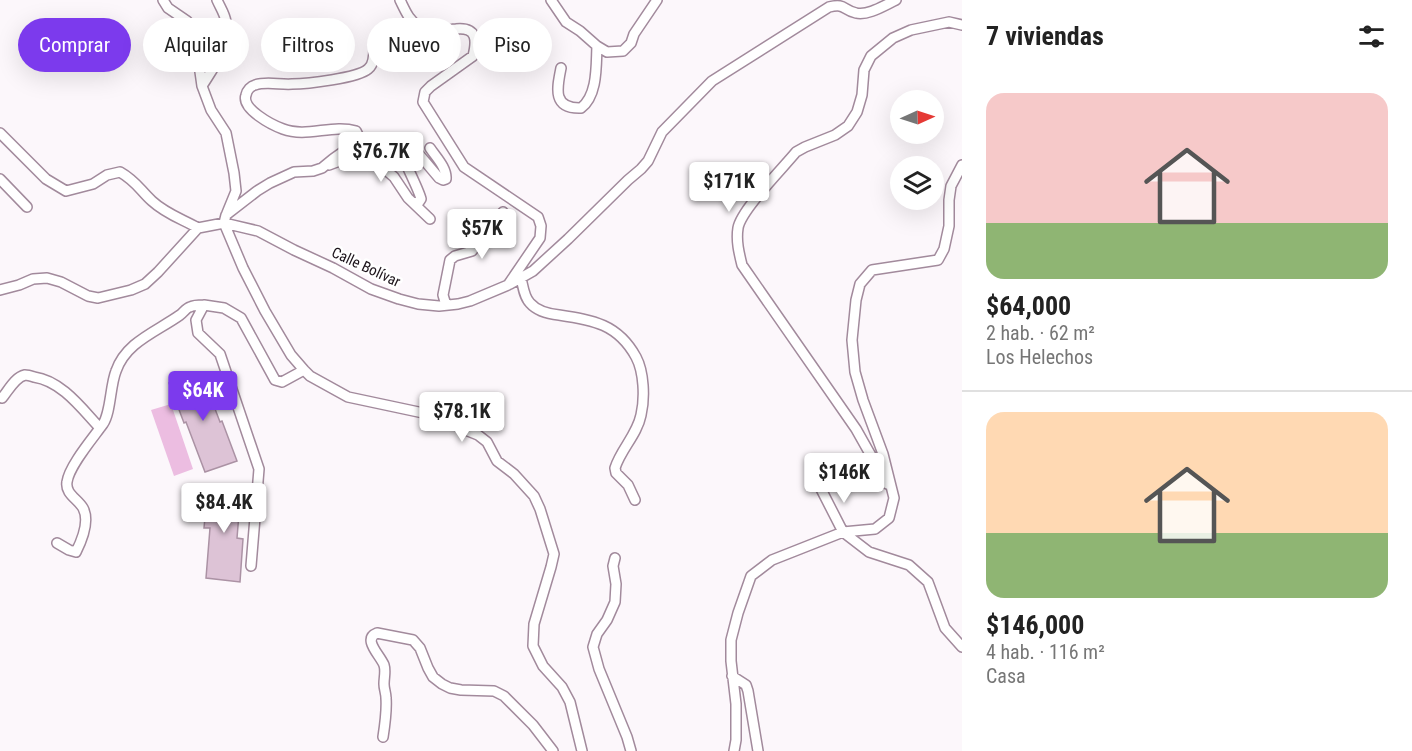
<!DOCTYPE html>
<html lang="es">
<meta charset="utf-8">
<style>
body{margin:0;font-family:"Roboto Condensed",sans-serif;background:#f6f6f6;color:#222;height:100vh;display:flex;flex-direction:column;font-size:22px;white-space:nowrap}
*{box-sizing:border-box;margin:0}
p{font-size:20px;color:#767676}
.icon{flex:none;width:33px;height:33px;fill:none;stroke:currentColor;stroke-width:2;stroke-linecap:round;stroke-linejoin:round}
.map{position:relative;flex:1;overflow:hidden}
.side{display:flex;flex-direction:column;background:#fff;width:450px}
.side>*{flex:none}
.guide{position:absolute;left:18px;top:18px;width:570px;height:54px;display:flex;gap:12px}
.needle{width:39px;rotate:87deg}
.fabs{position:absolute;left:890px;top:90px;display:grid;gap:12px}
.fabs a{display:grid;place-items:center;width:54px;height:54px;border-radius:50%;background:#fff;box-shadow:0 6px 24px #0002;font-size:30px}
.price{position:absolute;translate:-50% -51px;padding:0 14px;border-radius:6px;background:#fff;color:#222;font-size:20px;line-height:39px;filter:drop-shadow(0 2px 3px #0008)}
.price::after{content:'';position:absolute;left:50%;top:36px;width:18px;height:14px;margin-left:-9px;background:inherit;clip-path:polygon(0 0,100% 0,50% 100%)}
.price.on{background:#7c3aed;color:#fff}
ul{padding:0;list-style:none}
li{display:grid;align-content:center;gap:12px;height:318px;padding:0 24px}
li+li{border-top:2px solid #e0e0e0}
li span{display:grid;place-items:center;height:186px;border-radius:18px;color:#555}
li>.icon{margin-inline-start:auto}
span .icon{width:108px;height:108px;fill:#fffc;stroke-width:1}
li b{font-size:26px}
h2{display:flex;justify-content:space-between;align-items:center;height:72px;padding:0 24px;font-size:26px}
.pill{padding:0 21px;border-radius:27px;background:#fff;box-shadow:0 6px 24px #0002;font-size:21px;line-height:54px}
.pill.on{background:#7c3aed;color:#fff}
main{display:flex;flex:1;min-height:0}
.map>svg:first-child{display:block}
.green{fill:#ecbde1}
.building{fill:#ddc3d6;stroke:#ab92a4;stroke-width:1.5}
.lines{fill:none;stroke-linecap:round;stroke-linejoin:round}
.minor-casing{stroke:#a28a9c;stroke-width:12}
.minor{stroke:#fff;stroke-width:9}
.labels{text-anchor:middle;stroke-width:5;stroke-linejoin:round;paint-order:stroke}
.street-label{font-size:15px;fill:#1b1219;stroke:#fff}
</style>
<main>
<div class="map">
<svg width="962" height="751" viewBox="0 0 962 751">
<rect width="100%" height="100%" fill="#fcf7fb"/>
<path class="green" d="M171 404 193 469 174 476 151 410Z"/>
<path class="building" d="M201 372 220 422 222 421 237 461 205 472 186 422 184 423 169 383Z
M208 485 241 489 237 538 243 539 240 582 206 578 210 528H204Z"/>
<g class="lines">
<defs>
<path id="minor" d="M163 0 168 8 187 21 194 29 202 86 211 110 226 133 234 173 236 191 227 213
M551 0 566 22 580 31 597 46 607 52 623 51 631 43 634 34 657 0
M374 43C374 51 375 64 368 69 358 78 307 84 292 84 281 85 265 81 255 85 251 86 247 90 246 95 241 109 272 125 283 129 307 138 332 124 356 131L359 137 350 147 333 159 322 168 313 171 294 172 270 183 257 191 226 215 224 223 243 268 265 311 291 355 304 370 310 376 348 397 442 417 463 429 478 435 487 442 497 461 514 474 534 496 540 509 554 554 551 567 534 624 533 646 543 666 562 687 570 702 582 751
M561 68C557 88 552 109 581 108 598 95 596 65 597 46
M202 86C214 67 230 46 226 22 225 14 220 7 217 0
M0 133 46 179 66 191 93 184 107 175 120 172C136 181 140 190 152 201 166 214 182 219 198 228
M329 165 353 156 365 158 380 165 394 177 408 198 430 219
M0 179 27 207
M414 203 419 202 421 199C419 189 399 152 400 148 401 143 404 144 407 143L412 146 439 178 443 180 446 179C447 168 436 157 430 148
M521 278C523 286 524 297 530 303 537 311 549 314 559 315 593 320 618 324 636 357 644 372 645 398 641 415 637 435 621 449 615 468L616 473 628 485 635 500
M510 284 533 271 568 239 628 180 641 169 648 161 662 132 712 81 829 7C846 3 842 10 856 13 868 16 885 5 896 0
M0 290 19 285 33 279 47 278 61 282 88 296 98 298 131 290 145 284 158 272 198 228 224 223 258 231 294 250 333 268 371 289 399 299 418 304 439 306 458 304 470 301 508 285 540 238 541 226 538 217 464 167 423 102 425 92 431 86 473 56C477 40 477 27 456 29 451 29 447 31 442 31 436 32 425 29 419 26 409 21 405 10 400 0
M446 305 443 295 450 260 455 256 472 251 503 212
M2 398C8 391 15 377 25 375 28 375 31 376 34 377 62 381 82 409 100 428
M887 484 856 429 742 265C739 253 736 241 738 228 741 210 783 168 796 152L805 147 835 135 848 126 857 112 862 95 864 70 871 56 893 38 911 30 949 22 962 25
M821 489 843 532 869 552 909 565 928 582 945 628 962 647
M57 543 69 550 76 552C82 540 90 521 83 508 78 499 65 494 67 482 69 466 93 438 103 424 111 412 110 386 116 371 126 342 156 332 180 315 183 313 186 308 190 307 194 305 200 305 204 305
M615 558 613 566 616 584 615 602 607 620 597 634 593 647 599 669 627 737 631 751
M251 566 259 469 220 354 198 333 196 320 204 305 224 308 241 318 275 380 282 382 304 370
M732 676 746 685 748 691 758 751
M383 737C385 724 387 711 386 698 386 693 384 689 384 684 384 677 386 671 384 665 380 655 362 639 377 633L413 640 420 648 428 668 433 677 442 684 450 688 461 690 494 691 504 696 533 725 553 751
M734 751 736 740V704L731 661V640L738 613 751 576 772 560 843 532 875 529 889 518 894 498 883 454 863 400 855 372 852 340 856 300 860 284 872 270 938 260 944 249 949 226V200L951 186 962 165"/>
</defs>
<use href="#minor" class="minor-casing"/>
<use href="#minor" class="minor"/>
</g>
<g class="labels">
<g class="street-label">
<text transform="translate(366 267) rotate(25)" y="5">Calle Bolívar</text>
</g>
</g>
</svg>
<div class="fabs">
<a><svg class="needle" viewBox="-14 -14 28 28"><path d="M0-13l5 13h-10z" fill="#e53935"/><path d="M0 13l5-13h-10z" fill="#767676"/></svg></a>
<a><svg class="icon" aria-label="layers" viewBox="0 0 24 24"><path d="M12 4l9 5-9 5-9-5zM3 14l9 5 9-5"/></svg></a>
</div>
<b class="price" style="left:381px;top:183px">$76.7K</b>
<b class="price" style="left:729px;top:213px">$171K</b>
<b class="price" style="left:482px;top:260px">$57K</b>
<b class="price on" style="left:203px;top:422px">$64K</b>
<b class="price" style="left:462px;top:443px">$78.1K</b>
<b class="price" style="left:844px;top:504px">$146K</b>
<b class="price" style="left:224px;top:534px">$84.4K</b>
<div class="guide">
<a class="pill on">Comprar</a>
<a class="pill">Alquilar</a>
<a class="pill">Filtros</a>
<a class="pill">Nuevo</a>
<a class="pill">Piso</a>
</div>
</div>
<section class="side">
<h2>7 viviendas<svg class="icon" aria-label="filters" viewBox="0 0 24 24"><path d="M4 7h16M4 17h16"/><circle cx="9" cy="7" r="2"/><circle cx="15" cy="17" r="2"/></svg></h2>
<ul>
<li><span style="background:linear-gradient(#f6c9c9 70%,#8fb573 0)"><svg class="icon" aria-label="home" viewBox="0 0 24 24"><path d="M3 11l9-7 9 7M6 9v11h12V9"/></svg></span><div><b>$64,000</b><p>2 hab. · 62 m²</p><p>Los Helechos</p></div></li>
<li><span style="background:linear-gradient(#ffd9b3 65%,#8fb573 0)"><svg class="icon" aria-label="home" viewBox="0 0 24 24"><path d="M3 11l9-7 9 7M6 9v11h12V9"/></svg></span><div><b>$146,000</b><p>4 hab. · 116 m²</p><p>Casa</p></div></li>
</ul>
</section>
</main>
